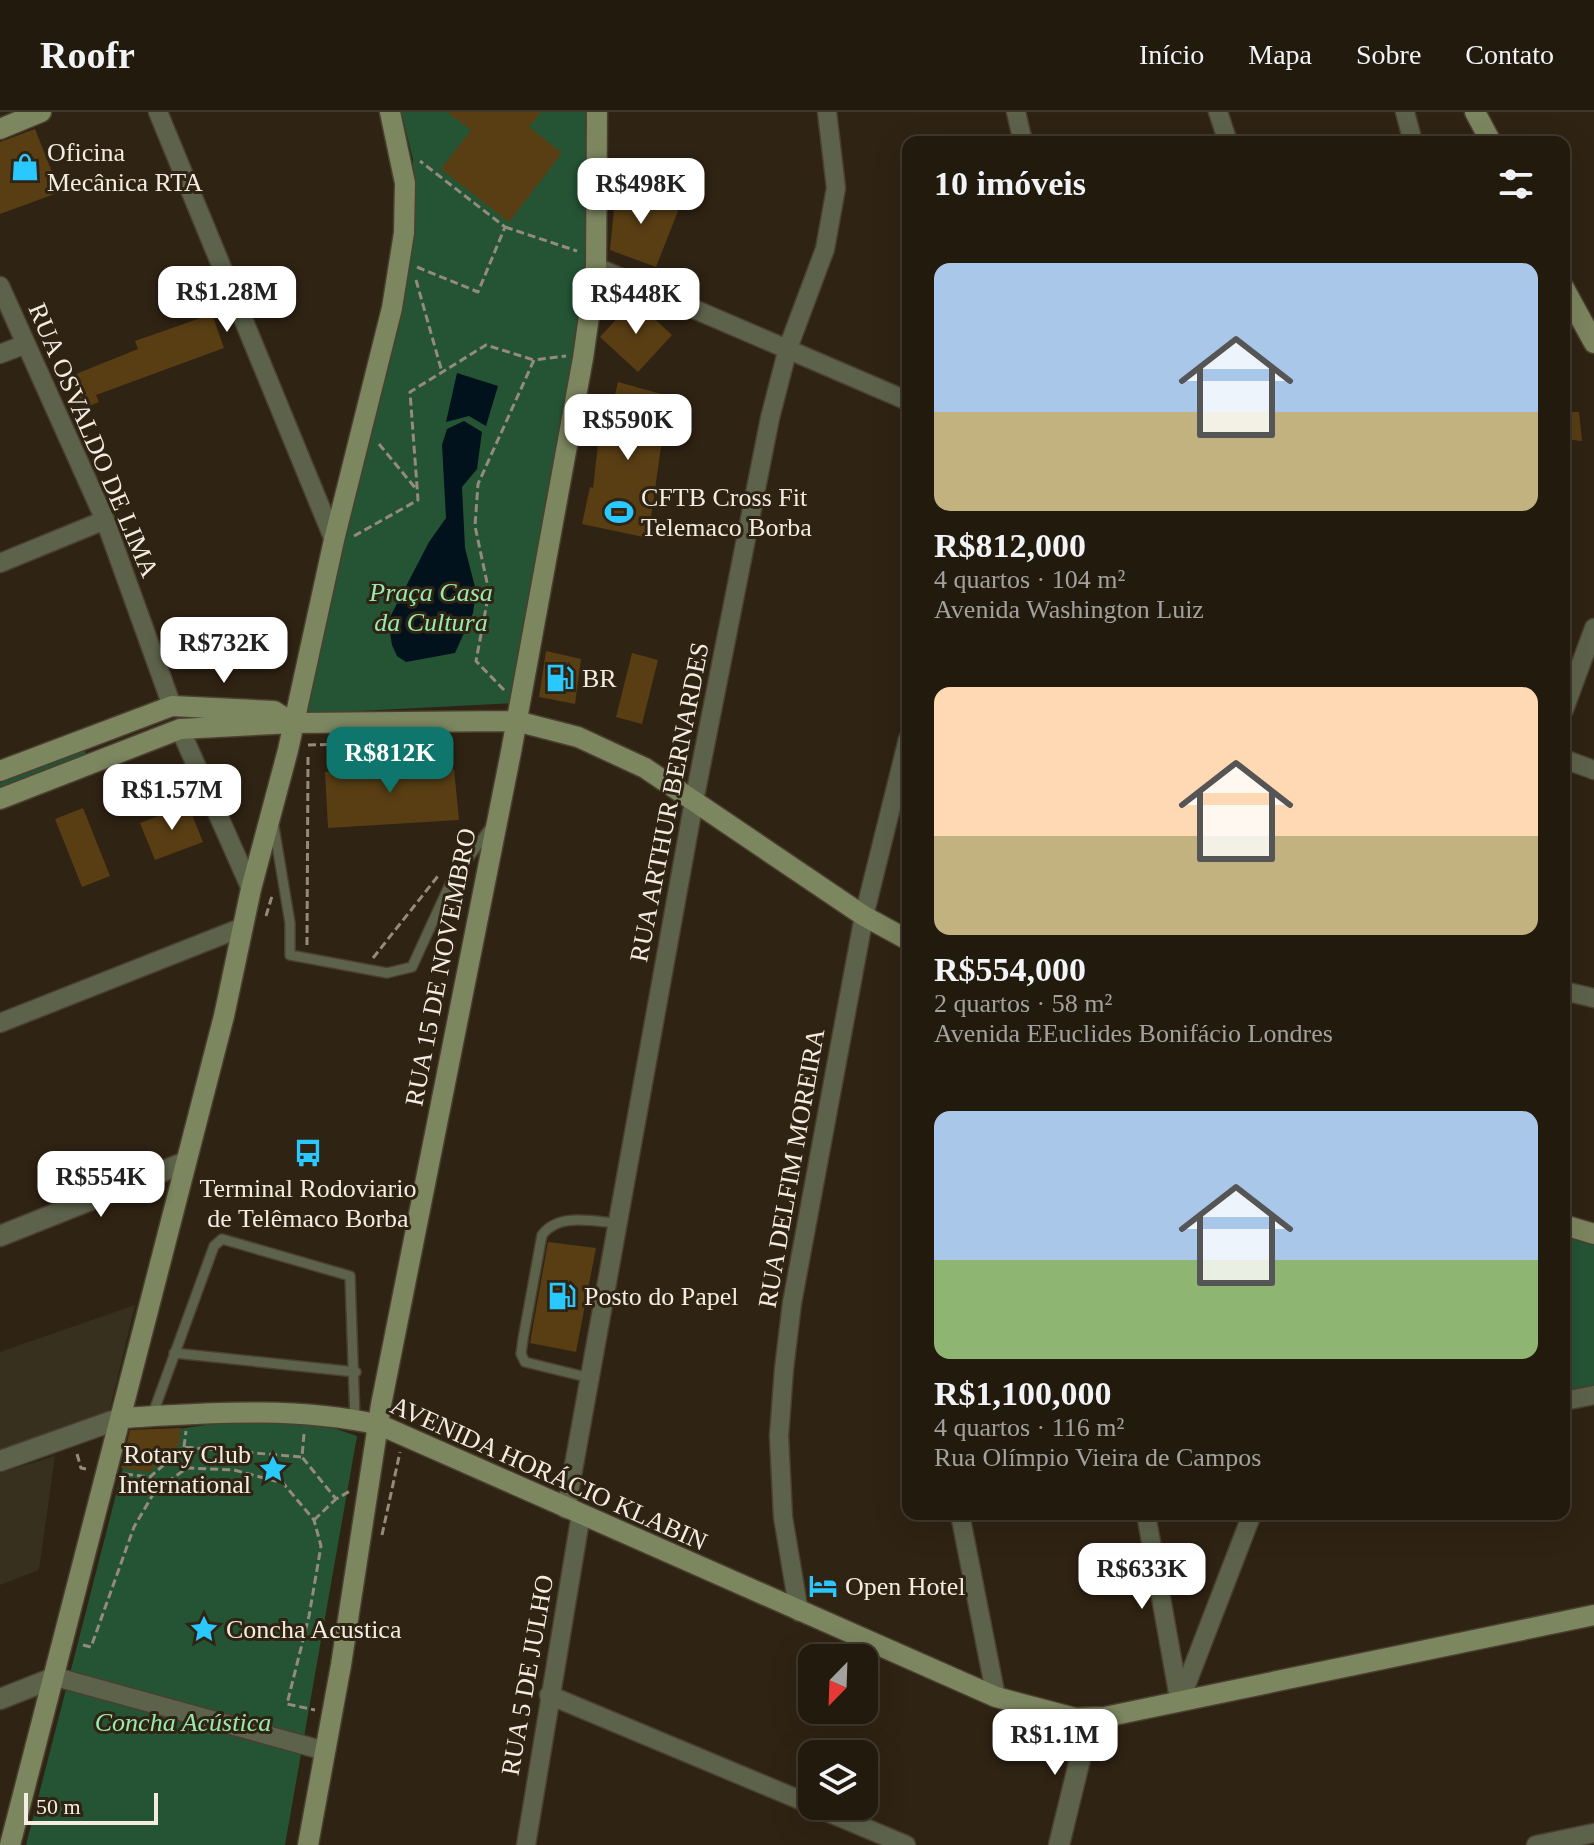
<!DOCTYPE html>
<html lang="pt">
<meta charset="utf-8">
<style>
body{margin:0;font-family:"Times New Roman",serif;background:#2f271c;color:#f1f3f6;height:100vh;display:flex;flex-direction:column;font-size:30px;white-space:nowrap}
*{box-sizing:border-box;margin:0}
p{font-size:26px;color:#a3a19e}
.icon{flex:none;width:44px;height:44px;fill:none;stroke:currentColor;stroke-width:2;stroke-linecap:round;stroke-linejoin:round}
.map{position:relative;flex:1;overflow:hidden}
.drawer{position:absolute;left:902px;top:24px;width:668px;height:1384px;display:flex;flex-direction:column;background:#231a0e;border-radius:16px;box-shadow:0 8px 32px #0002,0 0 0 2px #40382e}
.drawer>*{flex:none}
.needle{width:52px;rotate:203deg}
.tools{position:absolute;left:798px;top:1532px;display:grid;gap:16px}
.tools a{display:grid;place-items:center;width:80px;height:80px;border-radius:16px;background:#231a0e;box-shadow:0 8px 32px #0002,0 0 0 2px #40382e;font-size:40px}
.scale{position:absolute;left:24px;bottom:20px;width:134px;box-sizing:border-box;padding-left:8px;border:4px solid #f4ece1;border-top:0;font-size:22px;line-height:28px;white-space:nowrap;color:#f4ece1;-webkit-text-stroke:6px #2f2313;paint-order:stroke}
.price{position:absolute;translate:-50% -68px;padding:0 18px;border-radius:16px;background:#fff;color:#222;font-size:26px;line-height:52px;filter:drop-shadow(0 2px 4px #0008)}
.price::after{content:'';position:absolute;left:50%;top:48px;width:24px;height:18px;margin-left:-12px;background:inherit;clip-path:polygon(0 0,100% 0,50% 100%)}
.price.on{background:#0f766e;color:#fff}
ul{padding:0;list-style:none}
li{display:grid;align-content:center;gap:16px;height:424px;padding:0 32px}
li span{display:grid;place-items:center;height:248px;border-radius:16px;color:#555}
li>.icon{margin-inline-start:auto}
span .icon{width:144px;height:144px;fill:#fffc;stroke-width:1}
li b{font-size:34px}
h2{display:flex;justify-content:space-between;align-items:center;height:96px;padding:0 32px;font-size:34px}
header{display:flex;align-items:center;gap:48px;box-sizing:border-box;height:112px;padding:0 40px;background:#231a0e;border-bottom:2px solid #40382e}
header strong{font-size:38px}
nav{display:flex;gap:44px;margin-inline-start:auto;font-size:28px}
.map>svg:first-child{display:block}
.commercial{fill:#38301f}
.green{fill:#255435}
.water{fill:#01121c}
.building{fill:#593e14}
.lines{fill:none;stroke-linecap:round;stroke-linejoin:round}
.service-casing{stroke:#4b3f30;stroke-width:12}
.minor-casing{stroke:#4b3f30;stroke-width:21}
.tertiary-casing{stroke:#4b3f30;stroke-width:23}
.secondary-casing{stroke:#4b3f30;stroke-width:23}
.path{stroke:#948a7d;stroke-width:3;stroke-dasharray:8 4;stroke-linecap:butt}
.service{stroke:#5d634b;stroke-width:9}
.minor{stroke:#5d634b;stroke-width:18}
.tertiary{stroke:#5d634b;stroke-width:20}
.secondary{stroke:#7c865f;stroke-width:20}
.labels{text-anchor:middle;stroke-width:6;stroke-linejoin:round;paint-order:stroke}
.poi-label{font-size:26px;fill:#f4ece1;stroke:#2f2313;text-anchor:start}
.street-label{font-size:26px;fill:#f4ece1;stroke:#2f2313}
.park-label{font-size:26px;font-style:italic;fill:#97eaaf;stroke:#2f2313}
</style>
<header>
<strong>Roofr</strong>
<nav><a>Início</a><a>Mapa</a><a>Sobre</a><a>Contato</a></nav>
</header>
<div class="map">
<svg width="1594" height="1733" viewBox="0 0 1594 1733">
<rect width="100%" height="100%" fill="#2f2313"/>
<path class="commercial" d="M135 1193 108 1305 0 1345V1240Z
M55 1344 39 1458 0 1473V1361Z"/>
<path class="green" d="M401 0H592L590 125 580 227 516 591 300 602 398 213 412 136 413 47Z
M84 637 86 642 0 677V671Z
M1564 1121 1594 1129V1280L1564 1286Z
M289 1301 357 1324 285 1733H26L131 1324Z"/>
<path class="water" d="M457 261 498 274 486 314 469 304 446 310Z
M464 309 482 320 477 357 462 375 465 436 476 479 473 501 455 541 406 550 397 544 392 533 388 509 429 430 446 406 442 333 447 317Z"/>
<path class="building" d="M447 0H541L529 15 562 41 509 110 441 57 471 18Z
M35 17 60 80 0 102V30Z
M616 77 675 92 678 99 656 155 610 138Z
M634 188 672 223 638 260 600 225Z
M212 202 224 236 96 283 99 290 84 296 71 264 138 237 135 229Z
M618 270 672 285 669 308 665 307 648 426 582 412 590 375 593 376 601 306 609 308Z
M1564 300H1579L1582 329 1564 327Z
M546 539 581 547 575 592 539 585Z
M632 541 658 548 642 612 616 605Z
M359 639H384V656L454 657 459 708 328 716 325 660H362Z
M188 693 203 730 155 748 140 711Z
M83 696 110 764 82 775 55 707Z
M548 1130 596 1136 576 1240 530 1231Z
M181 1316 179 1333 149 1360 121 1356 130 1318Z"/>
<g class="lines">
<defs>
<path id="service" d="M274 715 290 811V843L387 861 412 855 451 770 490 716
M174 1241 356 1260
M590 1266 525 1250 521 1242 523 1227 542 1123C559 1100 593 1110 618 1111
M152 1304 214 1134 222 1127 350 1164 355 1307"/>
<path id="minor" d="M158 0 334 428
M1016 0 1023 30
M1218 0 1228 30
M1405 0 1413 30
M596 155 908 289
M0 174 105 408 172 594
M0 242 26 232
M0 451 105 408
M1564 598 1594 516
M180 617 251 777
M1564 647 1594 658
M1564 879 1594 886
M0 911 243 815
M1564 1289 1594 1283
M566 1397 694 689 770 306 788 236 825 137 836 76 827 0
M960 1402 996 1585
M1146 1402 1179 1586
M799 1500 783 1405 779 1324 784 1257 792 1191 864 804 908 627
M56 1565 325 1639
M549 1583 812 1693
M1180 1589 1252 1402
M813 1694 906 1733
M526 1733 581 1402
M1536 1733 1594 1721"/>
<path id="tertiary" d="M0 1124 186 1050
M0 1349 121 1306
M0 1587 56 1565
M1059 1733 1090 1606"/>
<path id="secondary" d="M1475 0 1491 30
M0 17 41 0
M1564 176 1594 231
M0 659 172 594 274 599 293 611
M0 687 180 617 293 611 516 609 578 625 645 656 864 804 908 828
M1564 1113 1594 1122
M121 1306C208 1301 295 1294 380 1313L996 1585 1075 1606 1105 1605 1594 1503
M10 1733 224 904 251 777 288 638 334 428 392 196 404 121 405 71 390 0
M308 1733 341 1553 381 1293 511 640 583 246 596 155 597 0"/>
</defs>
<use href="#service" class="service-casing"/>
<use href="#minor" class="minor-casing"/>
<use href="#tertiary" class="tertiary-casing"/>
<use href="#secondary" class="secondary-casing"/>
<path class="path" d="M505 115 577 139
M417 155 478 180 505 115 420 49
M416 168 442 260
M379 332 417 378
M354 424 418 388 410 280 486 233 534 248
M504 578 476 549 489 480 475 414 478 372 534 248 566 244
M308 633 396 631
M266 804 272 784
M307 833 308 644
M373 846 438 764
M304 1322 302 1345 336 1387 350 1379
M184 1335 186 1319
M77 1342 81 1356 86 1357
M125 1362 150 1365 184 1335 302 1345
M150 1365 155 1379
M314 1408 336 1387
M382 1423 400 1340
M83 1533 91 1535 134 1415 155 1379 187 1356 234 1358 283 1371 314 1408 321 1434 309 1504 287 1592 315 1598"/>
<use href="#service" class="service"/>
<use href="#minor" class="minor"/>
<use href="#tertiary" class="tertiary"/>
<use href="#secondary" class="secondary"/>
</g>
<defs>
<symbol id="shop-bare" viewBox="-9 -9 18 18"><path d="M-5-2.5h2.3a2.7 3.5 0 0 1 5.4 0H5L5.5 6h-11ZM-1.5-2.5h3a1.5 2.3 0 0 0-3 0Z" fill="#29c8ff" stroke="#2f2313" stroke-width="2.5" paint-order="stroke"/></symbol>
<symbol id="stadium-bare" viewBox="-9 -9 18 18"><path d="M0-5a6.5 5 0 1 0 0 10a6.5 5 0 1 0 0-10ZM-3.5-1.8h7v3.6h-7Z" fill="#29c8ff" stroke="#2f2313" stroke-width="2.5" paint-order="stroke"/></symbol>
<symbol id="fuel-bare" viewBox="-9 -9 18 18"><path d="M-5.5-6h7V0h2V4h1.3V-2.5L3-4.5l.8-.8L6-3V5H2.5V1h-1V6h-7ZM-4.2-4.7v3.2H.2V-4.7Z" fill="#29c8ff" stroke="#2f2313" stroke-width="2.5" paint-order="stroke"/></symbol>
<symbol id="bus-bare" viewBox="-9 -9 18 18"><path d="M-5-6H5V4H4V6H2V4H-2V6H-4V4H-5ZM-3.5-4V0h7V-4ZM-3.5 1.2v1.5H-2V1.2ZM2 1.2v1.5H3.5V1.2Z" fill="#29c8ff" stroke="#2f2313" stroke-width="2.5" paint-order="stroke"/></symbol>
<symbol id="sight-bare" viewBox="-9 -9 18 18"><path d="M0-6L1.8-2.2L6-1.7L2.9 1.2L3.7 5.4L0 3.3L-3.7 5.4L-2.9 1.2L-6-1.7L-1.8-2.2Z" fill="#29c8ff" stroke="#2f2313" stroke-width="2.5" paint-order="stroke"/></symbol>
<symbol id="hotel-bare" viewBox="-9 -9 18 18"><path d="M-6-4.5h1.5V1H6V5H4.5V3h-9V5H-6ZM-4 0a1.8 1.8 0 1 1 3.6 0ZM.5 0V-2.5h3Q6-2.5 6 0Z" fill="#29c8ff" stroke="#2f2313" stroke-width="2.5" paint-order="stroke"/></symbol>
</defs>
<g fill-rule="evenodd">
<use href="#shop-bare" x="5" y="35" width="40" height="40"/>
<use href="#stadium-bare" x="599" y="380" width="40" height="40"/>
<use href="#fuel-bare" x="540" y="546" width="40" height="40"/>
<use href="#bus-bare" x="288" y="1021" width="40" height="40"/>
<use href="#fuel-bare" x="542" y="1164" width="40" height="40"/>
<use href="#sight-bare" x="253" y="1337" width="40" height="40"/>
<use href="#hotel-bare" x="803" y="1454" width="40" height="40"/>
<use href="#sight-bare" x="184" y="1497" width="40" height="40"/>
</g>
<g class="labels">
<g class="poi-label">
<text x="47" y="49">Oficina<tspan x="47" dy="30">Mecânica RTA</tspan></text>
<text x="641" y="394">CFTB Cross Fit<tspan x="641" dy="30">Telemaco Borba</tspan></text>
<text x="582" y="575">BR</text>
<text x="308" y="1085" text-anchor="middle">Terminal Rodoviario<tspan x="308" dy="30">de Telêmaco Borba</tspan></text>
<text x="584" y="1193">Posto do Papel</text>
<text x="251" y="1351" text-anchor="end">Rotary Club<tspan x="251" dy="30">International</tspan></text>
<text x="845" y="1483">Open Hotel</text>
<text x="226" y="1526">Concha Acustica</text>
</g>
<g class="street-label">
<text transform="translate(94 328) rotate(67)" y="9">RUA OSVALDO DE LIMA</text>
<text transform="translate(669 690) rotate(-79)" y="9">RUA ARTHUR BERNARDES</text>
<text transform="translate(440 855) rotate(-79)" y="9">RUA 15 DE NOVEMBRO</text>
<text transform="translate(791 1056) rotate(-80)" y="9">RUA DELFIM MOREIRA</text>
<text transform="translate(549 1361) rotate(24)" y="9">AVENIDA HORÁCIO KLABIN</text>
<text transform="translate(527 1563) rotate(-80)" y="9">RUA 5 DE JULHO</text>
</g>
<g class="park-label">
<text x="431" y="489">Praça Casa<tspan x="431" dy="30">da Cultura</tspan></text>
<text x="183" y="1619">Concha Acústica</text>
</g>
</g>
</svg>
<div class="tools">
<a><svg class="needle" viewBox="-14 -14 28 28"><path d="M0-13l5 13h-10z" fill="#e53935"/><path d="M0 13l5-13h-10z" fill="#a3a19e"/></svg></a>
<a><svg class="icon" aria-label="layers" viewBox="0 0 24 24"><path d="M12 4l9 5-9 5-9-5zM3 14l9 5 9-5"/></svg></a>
</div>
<div class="scale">50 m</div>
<b class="price" style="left:641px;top:114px">R$498K</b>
<b class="price" style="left:227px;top:222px">R$1.28M</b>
<b class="price" style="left:636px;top:224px">R$448K</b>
<b class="price" style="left:628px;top:350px">R$590K</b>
<b class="price" style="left:224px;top:573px">R$732K</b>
<b class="price on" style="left:390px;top:683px">R$812K</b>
<b class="price" style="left:172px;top:720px">R$1.57M</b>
<b class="price" style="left:101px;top:1107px">R$554K</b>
<b class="price" style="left:1142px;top:1499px">R$633K</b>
<b class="price" style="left:1055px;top:1665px">R$1.1M</b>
<section class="drawer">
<h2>10 imóveis<svg class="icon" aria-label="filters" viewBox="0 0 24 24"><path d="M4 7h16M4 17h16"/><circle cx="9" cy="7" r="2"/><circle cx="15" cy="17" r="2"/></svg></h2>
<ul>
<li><span style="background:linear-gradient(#a9c7e8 60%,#c2b280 0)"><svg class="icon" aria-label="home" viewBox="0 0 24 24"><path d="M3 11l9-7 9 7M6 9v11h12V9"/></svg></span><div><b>R$812,000</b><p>4 quartos · 104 m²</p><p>Avenida Washington Luiz</p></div></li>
<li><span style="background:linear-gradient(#ffd9b3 60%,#c2b280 0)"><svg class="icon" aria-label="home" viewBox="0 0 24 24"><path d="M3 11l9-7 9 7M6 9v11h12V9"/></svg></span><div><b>R$554,000</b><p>2 quartos · 58 m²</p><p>Avenida EEuclides Bonifácio Londres</p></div></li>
<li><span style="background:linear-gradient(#a9c7e8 60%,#8fb573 0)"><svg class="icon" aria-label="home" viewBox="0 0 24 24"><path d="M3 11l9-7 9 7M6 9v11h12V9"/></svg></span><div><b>R$1,100,000</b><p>4 quartos · 116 m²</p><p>Rua Olímpio Vieira de Campos</p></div></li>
</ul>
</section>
</div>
